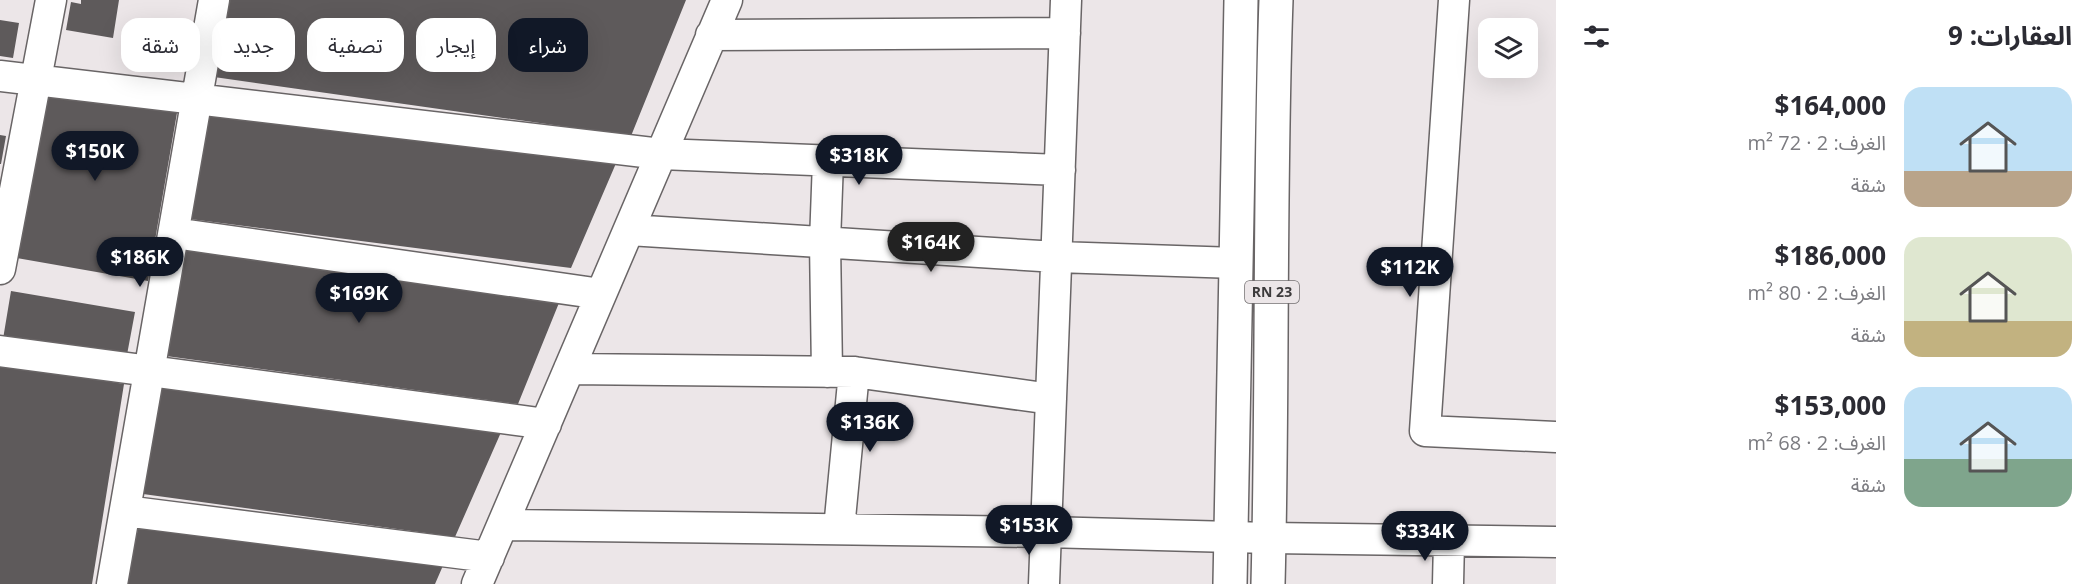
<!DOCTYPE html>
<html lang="ar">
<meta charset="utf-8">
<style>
body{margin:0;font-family:"Open Sans","Noto Sans Arabic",sans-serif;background:#f2f2f3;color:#2b2b33;direction:rtl;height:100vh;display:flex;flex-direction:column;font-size:22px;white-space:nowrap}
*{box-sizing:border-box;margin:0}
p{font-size:20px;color:#7c7c81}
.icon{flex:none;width:33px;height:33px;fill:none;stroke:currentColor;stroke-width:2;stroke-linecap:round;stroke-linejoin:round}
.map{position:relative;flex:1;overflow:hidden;direction:ltr}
.details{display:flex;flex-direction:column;background:#fff;width:540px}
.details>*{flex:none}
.guide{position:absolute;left:18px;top:18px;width:570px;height:54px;direction:rtl;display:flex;gap:12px}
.tools{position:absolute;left:1478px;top:18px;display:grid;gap:12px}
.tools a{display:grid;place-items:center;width:60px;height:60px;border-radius:12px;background:#fff;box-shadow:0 6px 24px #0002;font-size:30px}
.price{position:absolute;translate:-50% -51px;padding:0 14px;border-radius:21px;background:#111827;color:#fff;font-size:20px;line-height:39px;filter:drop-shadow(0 2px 3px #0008)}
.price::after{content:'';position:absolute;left:50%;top:36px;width:18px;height:14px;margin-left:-9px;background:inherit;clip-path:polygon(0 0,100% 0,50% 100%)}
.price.current{background:#222;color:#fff}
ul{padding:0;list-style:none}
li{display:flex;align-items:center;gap:18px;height:150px;padding:0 24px}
li span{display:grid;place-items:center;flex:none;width:168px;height:120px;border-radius:18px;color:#555}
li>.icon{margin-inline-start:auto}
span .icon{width:72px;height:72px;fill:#fffc;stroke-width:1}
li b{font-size:26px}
h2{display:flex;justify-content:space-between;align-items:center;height:72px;padding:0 24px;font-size:26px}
.pill{padding:0 21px;border-radius:18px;background:#fff;box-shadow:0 6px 24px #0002;font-size:21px;line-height:54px}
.pill.current{background:#111827;color:#fff}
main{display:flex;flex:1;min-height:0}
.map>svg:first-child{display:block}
.building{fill:#5e5a5b}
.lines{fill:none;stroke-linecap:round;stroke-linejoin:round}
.minor-casing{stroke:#696566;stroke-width:33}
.major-casing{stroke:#696566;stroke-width:36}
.minor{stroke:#fff;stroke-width:30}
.major{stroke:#fff;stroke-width:33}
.labels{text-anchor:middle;stroke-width:6;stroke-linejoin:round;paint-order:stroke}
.shield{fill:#ece6e8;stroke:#716e6f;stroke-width:1.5}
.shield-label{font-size:14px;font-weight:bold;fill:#3c3a3b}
</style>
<main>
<section class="details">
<h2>العقارات: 9<svg class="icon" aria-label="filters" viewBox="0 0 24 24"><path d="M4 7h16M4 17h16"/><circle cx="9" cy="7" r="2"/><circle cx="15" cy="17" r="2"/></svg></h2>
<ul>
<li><span style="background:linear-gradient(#bfe0f5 70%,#b9a48a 0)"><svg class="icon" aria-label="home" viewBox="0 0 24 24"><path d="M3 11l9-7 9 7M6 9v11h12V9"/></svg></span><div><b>$164,000</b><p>الغرف: 2 · 72 m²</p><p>شقة</p></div></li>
<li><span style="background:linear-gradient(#dfe7d0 70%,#c2b280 0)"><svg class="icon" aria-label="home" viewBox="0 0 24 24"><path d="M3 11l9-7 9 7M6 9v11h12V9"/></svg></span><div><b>$186,000</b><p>الغرف: 2 · 80 m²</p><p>شقة</p></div></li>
<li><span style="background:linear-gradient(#bfe0f5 60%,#7fa58c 0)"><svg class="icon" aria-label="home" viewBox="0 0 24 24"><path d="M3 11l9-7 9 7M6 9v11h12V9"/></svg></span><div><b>$153,000</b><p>الغرف: 2 · 68 m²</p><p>شقة</p></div></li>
</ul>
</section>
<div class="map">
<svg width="1556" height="584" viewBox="0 0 1556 584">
<rect width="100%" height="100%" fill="#ece6e8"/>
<path class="building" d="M81 0H119L113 38 66 30 71 2 81 4Z
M227 0H686L631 136 214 77Z
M0 20 19 23 13 58 0 56Z
M41 83 178 107 148 281 11 257Z
M211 106 617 161 571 268 190 219Z
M0 135 6 136 1 164H0Z
M194 245 563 293 518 404 166 356 185 252Z
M11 291 135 312 126 360 3 339Z
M0 363 124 384 92 584H0Z
M160 387 502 430 455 537 143 494Z
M139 524 445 561 435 584H126Z"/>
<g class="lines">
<defs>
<path id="minor" d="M1454 0 1425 431 1556 437
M711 35 1065 33
M0 76 661 154 1060 170
M629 230 1057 257 1236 263
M174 233 601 294
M0 269 51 0
M0 351 546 424
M569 369 854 372 1051 399
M827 372 825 242 828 161
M125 511 489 557
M503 525 1046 532 1269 538 1556 542
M839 529 854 372
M112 584 214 0
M477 584 727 0
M1044 584 1066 0
M1448 584 1449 541"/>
<path id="major" d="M1230 584 1241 0
M1268 584C1273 389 1269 195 1276 0"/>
</defs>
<use href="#minor" class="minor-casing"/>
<use href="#major" class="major-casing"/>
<use href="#minor" class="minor"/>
<use href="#major" class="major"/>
</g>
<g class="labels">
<rect class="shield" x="1245" y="281" width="54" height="22" rx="4.5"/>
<g class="shield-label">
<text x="1272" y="297">RN 23</text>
</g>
</g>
</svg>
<div class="tools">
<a><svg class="icon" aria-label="layers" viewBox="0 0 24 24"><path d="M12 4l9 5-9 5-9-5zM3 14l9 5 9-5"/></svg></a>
</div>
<b class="price" style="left:95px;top:182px">$150K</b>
<b class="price" style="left:859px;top:186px">$318K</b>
<b class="price current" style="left:931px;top:273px">$164K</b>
<b class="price" style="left:140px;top:288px">$186K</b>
<b class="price" style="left:1410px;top:298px">$112K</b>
<b class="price" style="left:359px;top:324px">$169K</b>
<b class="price" style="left:870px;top:453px">$136K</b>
<b class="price" style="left:1029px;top:556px">$153K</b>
<b class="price" style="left:1425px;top:562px">$334K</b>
<div class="guide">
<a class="pill current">شراء</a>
<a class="pill">إيجار</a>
<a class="pill">تصفية</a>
<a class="pill">جديد</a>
<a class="pill">شقة</a>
</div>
</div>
</main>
